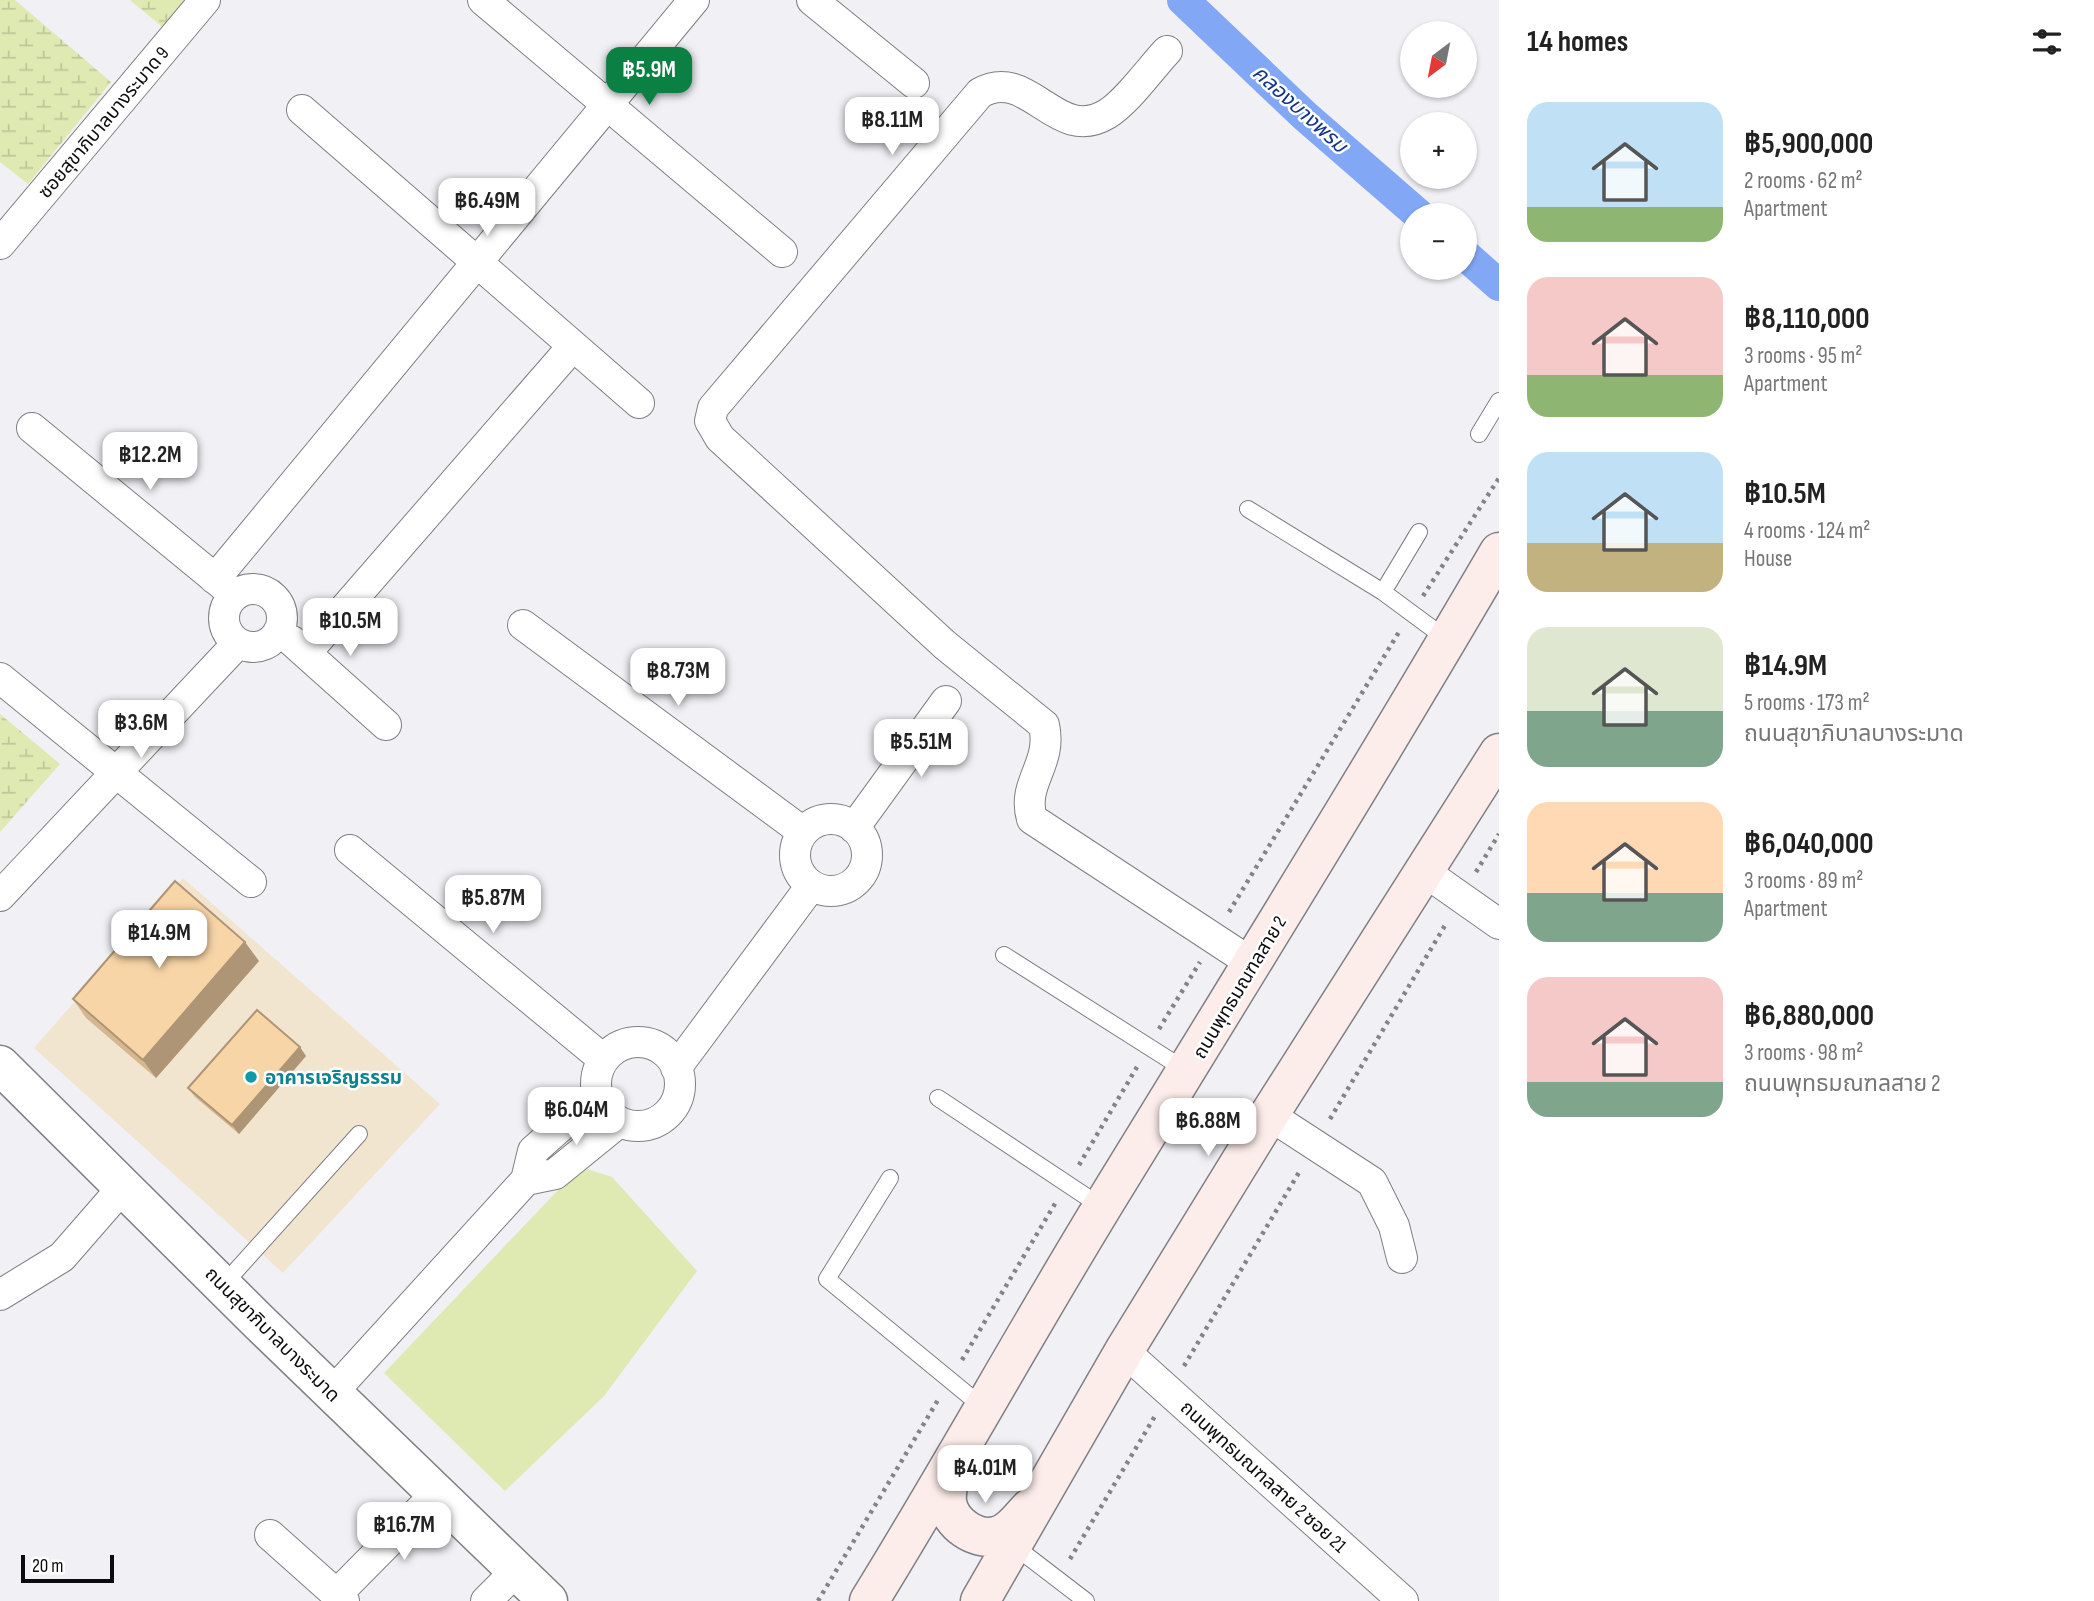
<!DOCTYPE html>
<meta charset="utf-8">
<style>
body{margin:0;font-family:"Sofia Sans Condensed","Noto Sans Thai",sans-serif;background:#f2f2f2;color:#222;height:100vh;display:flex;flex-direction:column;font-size:26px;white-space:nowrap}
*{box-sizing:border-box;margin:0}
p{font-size:23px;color:#767676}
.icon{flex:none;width:38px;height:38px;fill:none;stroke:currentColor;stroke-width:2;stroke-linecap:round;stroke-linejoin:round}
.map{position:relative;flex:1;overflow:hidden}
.sheet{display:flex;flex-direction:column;background:#fff;width:595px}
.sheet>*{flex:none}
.needle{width:46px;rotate:212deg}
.buttons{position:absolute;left:1400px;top:21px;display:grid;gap:14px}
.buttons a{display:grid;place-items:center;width:77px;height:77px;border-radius:50%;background:#fff;box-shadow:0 2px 5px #0004;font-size:35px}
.scale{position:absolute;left:21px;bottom:18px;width:93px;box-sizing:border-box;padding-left:7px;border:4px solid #0c0c0e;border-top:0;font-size:19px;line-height:24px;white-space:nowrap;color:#0c0c0e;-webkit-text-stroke:5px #fff;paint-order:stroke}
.price{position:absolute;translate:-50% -60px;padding:0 16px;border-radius:14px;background:#fff;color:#222;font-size:23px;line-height:46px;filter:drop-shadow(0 2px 4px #0008)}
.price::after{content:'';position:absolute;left:50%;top:42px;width:21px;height:16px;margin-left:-10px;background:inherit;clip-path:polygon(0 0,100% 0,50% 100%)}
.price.selected{background:#0b8043;color:#fff}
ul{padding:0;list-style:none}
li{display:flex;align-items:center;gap:21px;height:175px;padding:0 28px}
li span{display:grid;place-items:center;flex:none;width:196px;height:140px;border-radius:21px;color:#555}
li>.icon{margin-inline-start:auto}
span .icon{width:84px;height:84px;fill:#fffc;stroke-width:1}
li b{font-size:30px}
h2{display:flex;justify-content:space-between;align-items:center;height:84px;padding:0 28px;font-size:30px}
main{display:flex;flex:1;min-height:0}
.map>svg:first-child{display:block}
.commercial{fill:#f1e5d0}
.green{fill:#dfe9b2}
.wetland{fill:url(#wetland-marsh)}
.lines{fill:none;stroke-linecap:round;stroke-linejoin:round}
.canal{stroke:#82a8f5;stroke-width:32}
.service-casing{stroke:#7f7f84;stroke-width:18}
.minor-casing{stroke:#7f7f84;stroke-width:32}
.tertiary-casing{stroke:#7f7f84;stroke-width:41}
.secondary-casing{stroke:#7f7f84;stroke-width:41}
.path{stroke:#848487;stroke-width:4.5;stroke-dasharray:3.5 5;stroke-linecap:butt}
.service{stroke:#fff;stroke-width:16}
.minor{stroke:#fff;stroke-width:30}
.tertiary{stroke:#fff;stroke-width:38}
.secondary{stroke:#fdedea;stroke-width:38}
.wall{fill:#d5b790}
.shaded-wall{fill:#ae9575}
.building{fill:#f8d5a7;stroke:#ae9575;stroke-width:2}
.culture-dot{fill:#0f9aa8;stroke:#fff;stroke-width:2.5}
.labels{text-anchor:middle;stroke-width:5;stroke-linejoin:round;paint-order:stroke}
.street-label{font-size:19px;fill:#0c0c0e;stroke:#fff}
.culture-label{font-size:19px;font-weight:bold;fill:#0d838f;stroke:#fff;text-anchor:start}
.water-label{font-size:21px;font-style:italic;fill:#11358b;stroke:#fff}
</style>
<main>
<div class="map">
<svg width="1499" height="1601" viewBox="0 0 1499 1601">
<defs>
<pattern id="wetland-marsh" width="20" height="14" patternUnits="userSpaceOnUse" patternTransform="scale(1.75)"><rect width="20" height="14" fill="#dfe9b2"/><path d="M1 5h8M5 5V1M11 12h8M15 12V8" fill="none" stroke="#bec798"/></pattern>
</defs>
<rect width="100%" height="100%" fill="#f0f0f5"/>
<path class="commercial" d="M183 878 440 1104 283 1273 34 1048Z"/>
<path class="green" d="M580 1167 612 1177 697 1271 604 1396 505 1491 384 1373Z"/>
<path class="wetland" d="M0 0H15L111 82 28 184 0 162Z
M130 0H188L165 29Z
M0 714 60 764 0 832Z"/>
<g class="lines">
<path class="canal" d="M1183 0 1305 116 1419 215
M1465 255 1499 285"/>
<defs>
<path id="service" d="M1479 434 1499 401
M1248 509 1383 592 1448 640
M1383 592 1419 532
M1004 955 1187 1071
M938 1098 1102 1207
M890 1178 827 1279 984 1408
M223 1285 359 1134
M1013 1545 1086 1601"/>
<path id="minor" d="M483 0 782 252
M812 0 914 83
M1167 51C1150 69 1127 102 1107 114 1056 145 1029 65 980 93L713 408 710 421 720 438 945 645 1044 725C1053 765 1021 782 1032 819L1253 964
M302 110 639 403
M0 244 205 0
M32 428 235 595
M215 579 694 0
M224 618a29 29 0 1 1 58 0a29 29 0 1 1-58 0Z
M523 625 803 832
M292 641 386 725
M306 653 573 346
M0 678 251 882
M795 855a36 36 0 1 1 72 0a36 36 0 1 1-72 0Z
M854 828 946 701
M350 850 603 1059
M1425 872 1499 924
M0 896 238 643
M596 1084a42 42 0 1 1 84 0a42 42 0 1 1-84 0Z
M676 1068 811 886
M1269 1115 1372 1182 1394 1226 1402 1258
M526 1180 555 1174 619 1122
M0 1295 62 1257 123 1187
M1124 1351 1403 1601
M332 1393 526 1180 533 1151 596 1095
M270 1535 344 1601
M337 1594 436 1494
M486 1601 515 1572"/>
<path id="tertiary" d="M0 1065 260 1323 548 1601"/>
<path id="secondary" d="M951 1469C949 1479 946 1492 947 1502 950 1523 975 1541 996 1536 1011 1533 1020 1518 1030 1508
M869 1601C950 1470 1024 1335 1104 1204 1237 987 1371 771 1499 552
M980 1601 1124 1351 1269 1115 1499 753"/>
</defs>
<use href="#service" class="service-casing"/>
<use href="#minor" class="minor-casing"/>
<use href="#tertiary" class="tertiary-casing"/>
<use href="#secondary" class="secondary-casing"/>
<path class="path" d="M1423 596 1499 478
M1476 872 1499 834
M1229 912 1399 632
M1159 1029 1200 962
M1330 1119 1447 922
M1079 1165 1137 1067
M962 1360 1056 1202
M1184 1366 1301 1169
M1070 1559 1155 1416
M818 1601 938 1400"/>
<use href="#service" class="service"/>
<use href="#minor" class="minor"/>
<use href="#tertiary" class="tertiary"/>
<use href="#secondary" class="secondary"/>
</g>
<path class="wall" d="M259 961 156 1078 86 1018 73 999Z
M306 1056 239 1134 195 1097 188 1088Z"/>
<path class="shaded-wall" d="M245 942 259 961 156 1078 143 1060Z
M300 1047 306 1056 239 1134 232 1125Z"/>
<path class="building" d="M175 881 245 942 143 1060 73 999Z
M257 1010 300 1047 232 1125 188 1088Z"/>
<circle class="culture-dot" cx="251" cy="1077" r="7"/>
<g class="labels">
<g class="street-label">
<text transform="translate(103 122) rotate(-50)" y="7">ซอยสุขาภิบาลบางระมาด 9</text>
<text transform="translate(1239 987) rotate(-59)" y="7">ถนนพุทธมณฑลสาย 2</text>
<text transform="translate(273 1334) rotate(45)" y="7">ถนนสุขาภิบาลบางระมาด</text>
<text transform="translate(1264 1476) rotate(42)" y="7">ถนนพุทธมณฑลสาย 2 ซอย 21</text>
</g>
<g class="culture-label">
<text x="265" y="1084">อาคารเจริญธรรม</text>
</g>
<g class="water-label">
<text transform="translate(1300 109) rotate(42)" y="7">คลองบางพรม</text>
</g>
</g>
</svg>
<div class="buttons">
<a><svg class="needle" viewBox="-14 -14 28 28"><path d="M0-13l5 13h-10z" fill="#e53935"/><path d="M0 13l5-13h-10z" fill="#767676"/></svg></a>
<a>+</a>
<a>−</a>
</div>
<div class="scale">20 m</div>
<b class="price selected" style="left:649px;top:107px">฿5.9M</b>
<b class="price" style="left:892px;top:157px">฿8.11M</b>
<b class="price" style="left:487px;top:238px">฿6.49M</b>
<b class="price" style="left:150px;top:492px">฿12.2M</b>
<b class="price" style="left:350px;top:658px">฿10.5M</b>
<b class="price" style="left:678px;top:708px">฿8.73M</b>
<b class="price" style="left:141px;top:760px">฿3.6M</b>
<b class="price" style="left:921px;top:779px">฿5.51M</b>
<b class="price" style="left:493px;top:935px">฿5.87M</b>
<b class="price" style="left:159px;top:970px">฿14.9M</b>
<b class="price" style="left:576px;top:1147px">฿6.04M</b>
<b class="price" style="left:1208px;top:1158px">฿6.88M</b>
<b class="price" style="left:985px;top:1505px">฿4.01M</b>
<b class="price" style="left:404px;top:1562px">฿16.7M</b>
</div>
<section class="sheet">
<h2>14 homes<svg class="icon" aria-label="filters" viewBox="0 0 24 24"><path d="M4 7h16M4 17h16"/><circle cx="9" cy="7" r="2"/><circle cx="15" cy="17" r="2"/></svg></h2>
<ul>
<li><span style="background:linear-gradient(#bfe0f5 75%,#8fb573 0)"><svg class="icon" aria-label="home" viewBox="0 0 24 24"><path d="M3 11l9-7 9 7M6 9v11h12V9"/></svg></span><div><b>฿5,900,000</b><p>2 rooms · 62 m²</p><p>Apartment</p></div></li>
<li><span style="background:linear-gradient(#f6c9c9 70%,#8fb573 0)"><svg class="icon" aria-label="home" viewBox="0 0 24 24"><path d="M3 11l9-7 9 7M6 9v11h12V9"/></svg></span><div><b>฿8,110,000</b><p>3 rooms · 95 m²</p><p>Apartment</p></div></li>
<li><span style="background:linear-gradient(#bfe0f5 65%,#c2b280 0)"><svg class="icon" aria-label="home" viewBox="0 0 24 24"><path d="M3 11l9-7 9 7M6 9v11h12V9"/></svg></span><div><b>฿10.5M</b><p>4 rooms · 124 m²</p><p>House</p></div></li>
<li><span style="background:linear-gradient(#dfe7d0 60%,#7fa58c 0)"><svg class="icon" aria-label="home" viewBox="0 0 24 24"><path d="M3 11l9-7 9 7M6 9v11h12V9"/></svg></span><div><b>฿14.9M</b><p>5 rooms · 173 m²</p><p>ถนนสุขาภิบาลบางระมาด</p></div></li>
<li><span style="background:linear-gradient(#ffd9b3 65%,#7fa58c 0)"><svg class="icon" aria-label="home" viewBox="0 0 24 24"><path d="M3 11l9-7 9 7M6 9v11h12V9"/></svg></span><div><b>฿6,040,000</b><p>3 rooms · 89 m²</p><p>Apartment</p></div></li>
<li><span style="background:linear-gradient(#f6c9c9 75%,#7fa58c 0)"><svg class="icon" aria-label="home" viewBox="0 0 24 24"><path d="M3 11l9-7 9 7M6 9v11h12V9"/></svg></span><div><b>฿6,880,000</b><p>3 rooms · 98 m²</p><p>ถนนพุทธมณฑลสาย 2</p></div></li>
</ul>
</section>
</main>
